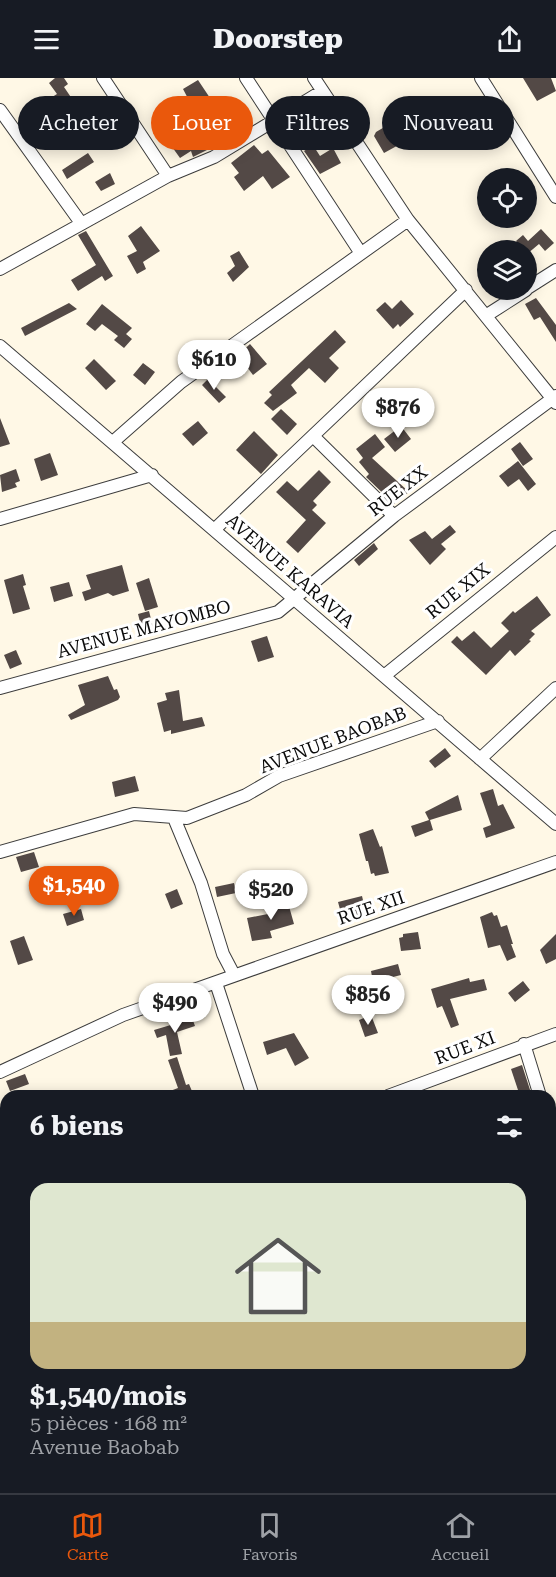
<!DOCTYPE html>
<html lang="fr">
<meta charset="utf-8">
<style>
body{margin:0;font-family:"Roboto Serif",serif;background:#20242c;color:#f1f3f6;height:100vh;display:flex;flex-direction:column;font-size:22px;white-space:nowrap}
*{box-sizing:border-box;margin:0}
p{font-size:20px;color:#9ea1a6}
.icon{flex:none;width:33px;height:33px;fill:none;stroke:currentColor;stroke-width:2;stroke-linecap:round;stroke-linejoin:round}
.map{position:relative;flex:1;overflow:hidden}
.sheet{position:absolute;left:0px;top:1012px;width:556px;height:404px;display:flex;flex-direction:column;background:#171b24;border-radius:18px 18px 0 0;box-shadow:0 3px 15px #0003}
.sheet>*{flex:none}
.hud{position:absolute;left:18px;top:18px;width:520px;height:54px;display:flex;gap:12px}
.fabs{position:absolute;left:477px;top:90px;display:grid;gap:12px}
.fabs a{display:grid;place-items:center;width:60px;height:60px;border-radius:50%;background:#171b24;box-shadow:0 3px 15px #0003;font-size:30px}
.price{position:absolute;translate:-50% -51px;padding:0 14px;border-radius:21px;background:#fff;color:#222;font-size:20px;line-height:39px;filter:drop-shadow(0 2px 3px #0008)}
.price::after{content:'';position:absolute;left:50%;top:36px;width:18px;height:14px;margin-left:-9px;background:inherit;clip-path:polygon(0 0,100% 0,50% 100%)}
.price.current{background:#ea580c;color:#fff}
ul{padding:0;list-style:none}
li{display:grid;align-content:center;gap:12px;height:318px;padding:0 30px}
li+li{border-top:2px solid #363941}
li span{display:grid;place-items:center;height:186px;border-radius:18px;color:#555}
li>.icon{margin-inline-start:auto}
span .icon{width:108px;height:108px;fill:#fffc;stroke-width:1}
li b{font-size:26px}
h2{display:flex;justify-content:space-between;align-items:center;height:72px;padding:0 30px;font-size:26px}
.chip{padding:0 21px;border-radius:27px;background:#171b24;box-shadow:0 3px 15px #0003;font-size:21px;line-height:54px}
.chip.current{background:#ea580c;color:#fff}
header{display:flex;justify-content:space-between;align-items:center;height:78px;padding:0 30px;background:#171b24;font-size:27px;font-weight:800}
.tab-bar{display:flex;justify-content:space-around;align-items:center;height:84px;border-top:2px solid #363941;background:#171b24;font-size:16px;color:#9ea1a6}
.tab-bar a{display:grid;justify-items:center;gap:3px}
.tab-bar .current{color:#ea580c}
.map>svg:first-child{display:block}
.building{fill:#534946}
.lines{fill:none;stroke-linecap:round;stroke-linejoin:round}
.minor-casing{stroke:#3d3d3d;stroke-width:14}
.minor{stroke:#fff;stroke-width:12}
.labels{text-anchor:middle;stroke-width:6;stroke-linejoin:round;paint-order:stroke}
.street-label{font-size:18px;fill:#0a0a0a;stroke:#fff}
</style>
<header><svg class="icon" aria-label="menu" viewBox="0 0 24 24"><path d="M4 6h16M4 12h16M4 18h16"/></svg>Doorstep<svg class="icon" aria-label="share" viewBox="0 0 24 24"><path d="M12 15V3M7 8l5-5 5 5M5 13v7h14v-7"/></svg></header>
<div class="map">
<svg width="556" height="1415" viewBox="0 0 556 1415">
<rect width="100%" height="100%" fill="#fff8e6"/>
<path class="building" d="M55 0H64L68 6 64 9 85 40 66 49 58 41 40 53 28 34 57 16 49 5Z
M523 0H551L556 13 537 23Z
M198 2 230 50 220 56 225 63 193 79 191 73 180 80 170 66 175 63 170 55 186 44 182 37 193 30 183 11Z
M393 44 404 64 384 75 374 58 376 54Z
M309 61 320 78 333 70 341 85 320 96 304 73 307 71 303 64Z
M254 67 262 76 268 72 290 99 272 111 263 98 244 113 234 99 239 95 231 85Z
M88 75 94 84 67 101 62 92Z
M110 95 115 106 101 113 95 104Z
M141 148 160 173 143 184 146 191 137 196 127 178 137 173 128 158Z
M541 151 554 165 545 173 539 166 527 176 516 163 523 157 528 163Z
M86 153 113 198 105 203 102 198 78 213 71 202 96 187 78 157Z
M239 173 249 189 233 204 227 195 235 188 230 178Z
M536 220 556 247V264L540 239 534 242 525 226Z
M401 222 414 236 400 249 398 246 393 251 376 232 385 224 392 231Z
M69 225 77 231 25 258 21 250Z
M102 226 132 250 126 256 132 261 124 270 114 262 118 258 102 246 95 253 86 246Z
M335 252 346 264 329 280 339 290 325 305 309 290 291 307 297 315 273 333 264 325 272 317 269 314Z
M250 266 267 286 253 297 238 277Z
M94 281 116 303 106 312 85 290Z
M143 285 155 294 145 307 133 297Z
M208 301 226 319 219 325 202 307Z
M281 331 297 346 287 357 271 341Z
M0 340 10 366 0 369Z
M198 343 208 355 193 368 182 356Z
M401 348 411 361 395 374 384 361Z
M254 353 278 377 261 396 236 372Z
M375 356 385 369 372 380 409 414 394 426 366 399 369 396 359 384 363 380 356 371Z
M520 364 533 381 523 388 511 371Z
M50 375 58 397 41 403 34 381Z
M518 383 536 406 528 413 519 401 508 409 499 398Z
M16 391 20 403 15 405 17 409 2 414 0 397Z
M319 392 331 404 313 423 317 427 312 432 326 445 298 475 286 464 306 442 276 414 287 403 298 413Z
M450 447 456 454 441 466 446 471 430 487 409 462 425 453 432 461Z
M374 465 378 471 359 488 354 482Z
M122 487 129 513 113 518 108 515 85 523 82 514 91 511 86 497Z
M23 496 26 507 23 508 30 531 13 536 4 502Z
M149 500 158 529 145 533 136 505Z
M69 504 73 518 54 524 50 509Z
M537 518 551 537 531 553 535 556 529 562 531 563 515 578 510 572 486 597 451 564 457 558 462 563 474 553 491 570 509 553 501 545 513 533 515 535Z
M149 533 154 553 143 556 138 536Z
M267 558 274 579 258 584 251 563Z
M16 572 22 586 10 591 4 577Z
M108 598 114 612 117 611 120 619 118 622 71 642 68 637 85 627 78 607Z
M179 612 183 643 202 639 205 648 171 656V652L164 654 157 625 167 622 165 615Z
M445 670 451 678 435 690 429 683Z
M135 698 139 713 115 719 112 704Z
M493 711 498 728 503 726 515 750 486 760 483 750 491 747 480 715Z
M458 717 462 732 430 742 433 752 415 759 411 748 429 742 425 734Z
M373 751 380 769 382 768 389 795 375 798 374 795 371 796 368 783H366L359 756Z
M34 774 39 789 21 794 16 779Z
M234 805 236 815 217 819 215 809Z
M177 811 183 826 171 831 165 816Z
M362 818 367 839 344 846 338 824Z
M287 821 294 846 270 853 272 860 252 863 247 840 273 835 270 825Z
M81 831 84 842 67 848 63 836Z
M492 834 494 838 497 837 501 849 507 847 513 866H511L516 879 507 883 500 867 488 870 480 839Z
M418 854 421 871 401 873 399 860 403 859V856Z
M556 856V881L546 886 540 872Z
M24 858 33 882 18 887 10 863Z
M398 886 401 897 373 904 371 893Z
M469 900 470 904 484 901 487 912 450 921 459 947 451 950 442 928 437 930 431 911Z
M523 903 530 912 515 924 508 915Z
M190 934 195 948 177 954 182 976 170 978 166 957 157 960 154 952 184 943 182 937Z
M371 937 378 955 365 959 359 942Z
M294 955 309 980 295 988 286 970 267 977 263 964Z
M177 979 186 1007 189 1006 194 1018H157L178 1010 168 982Z
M522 987 532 1018H520L511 991Z
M25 996 29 1006 10 1013 6 1003Z"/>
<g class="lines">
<defs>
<path id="minor" d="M103 0 168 98
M246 0 360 174
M314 0 408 142 556 325
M481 0 556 119
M0 32 81 145
M0 191 168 98 214 79 321 14
M526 211 556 192
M487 237 526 212
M0 268 556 746
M313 358 394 438
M114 363 181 304 408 142
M0 441 152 397
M215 451 466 212
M384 598 556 459
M0 610 278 534 394 438 556 318
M480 681 556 610
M174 740 201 805 223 876 234 897
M0 774 134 736 187 740 246 717 279 698 438 643
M216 905 253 1018
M524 966 540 1018
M0 994 123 937 556 784
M388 1018 556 956
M550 1052 556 1070
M550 1133 556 1131
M0 1161 6 1159
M550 1305 556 1302
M0 1343 6 1341
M170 1410 175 1415
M362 1410 363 1415
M275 1415 287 1410"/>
</defs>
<use href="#minor" class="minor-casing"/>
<use href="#minor" class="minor"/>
</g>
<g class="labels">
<g class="street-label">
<text transform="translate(398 413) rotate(-38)" y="6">RUE XX</text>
<text transform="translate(290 493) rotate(41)" y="6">AVENUE KARAVIA</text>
<text transform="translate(458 513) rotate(-39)" y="6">RUE XIX</text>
<text transform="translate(144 551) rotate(-15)" y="6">AVENUE MAYOMBO</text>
<text transform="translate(333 662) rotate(-21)" y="6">AVENUE BAOBAB</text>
<text transform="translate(371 830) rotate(-19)" y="6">RUE XII</text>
<text transform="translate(465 970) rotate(-21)" y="6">RUE XI</text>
</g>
</g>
</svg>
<div class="fabs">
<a><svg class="icon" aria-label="locate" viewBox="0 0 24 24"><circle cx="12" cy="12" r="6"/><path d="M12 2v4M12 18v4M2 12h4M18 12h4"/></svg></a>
<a><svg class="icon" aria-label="layers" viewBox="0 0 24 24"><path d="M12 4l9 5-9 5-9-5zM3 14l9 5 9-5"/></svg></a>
</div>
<b class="price" style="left:214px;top:313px">$610</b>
<b class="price" style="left:398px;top:361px">$876</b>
<b class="price current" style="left:74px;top:839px">$1,540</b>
<b class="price" style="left:271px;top:843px">$520</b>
<b class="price" style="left:368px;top:948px">$856</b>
<b class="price" style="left:175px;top:956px">$490</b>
<div class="hud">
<a class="chip">Acheter</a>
<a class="chip current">Louer</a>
<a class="chip">Filtres</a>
<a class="chip">Nouveau</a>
</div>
<section class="sheet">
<h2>6 biens<svg class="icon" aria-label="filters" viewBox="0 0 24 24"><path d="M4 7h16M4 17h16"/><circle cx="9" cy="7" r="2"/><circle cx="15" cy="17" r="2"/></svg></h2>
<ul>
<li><span style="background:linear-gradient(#dfe7d0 75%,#c2b280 0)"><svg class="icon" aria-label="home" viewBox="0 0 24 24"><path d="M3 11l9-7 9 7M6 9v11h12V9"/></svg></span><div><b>$1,540/mois</b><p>5 pièces · 168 m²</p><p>Avenue Baobab</p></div></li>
</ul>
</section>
</div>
<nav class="tab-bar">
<a class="current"><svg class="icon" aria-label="map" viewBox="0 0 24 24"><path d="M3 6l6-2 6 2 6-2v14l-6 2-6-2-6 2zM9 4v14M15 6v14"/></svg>Carte</a>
<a><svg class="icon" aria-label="saved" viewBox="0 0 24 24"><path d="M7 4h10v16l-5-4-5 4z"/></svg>Favoris</a>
<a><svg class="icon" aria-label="home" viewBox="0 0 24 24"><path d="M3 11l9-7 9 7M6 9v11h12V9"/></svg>Accueil</a>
</nav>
